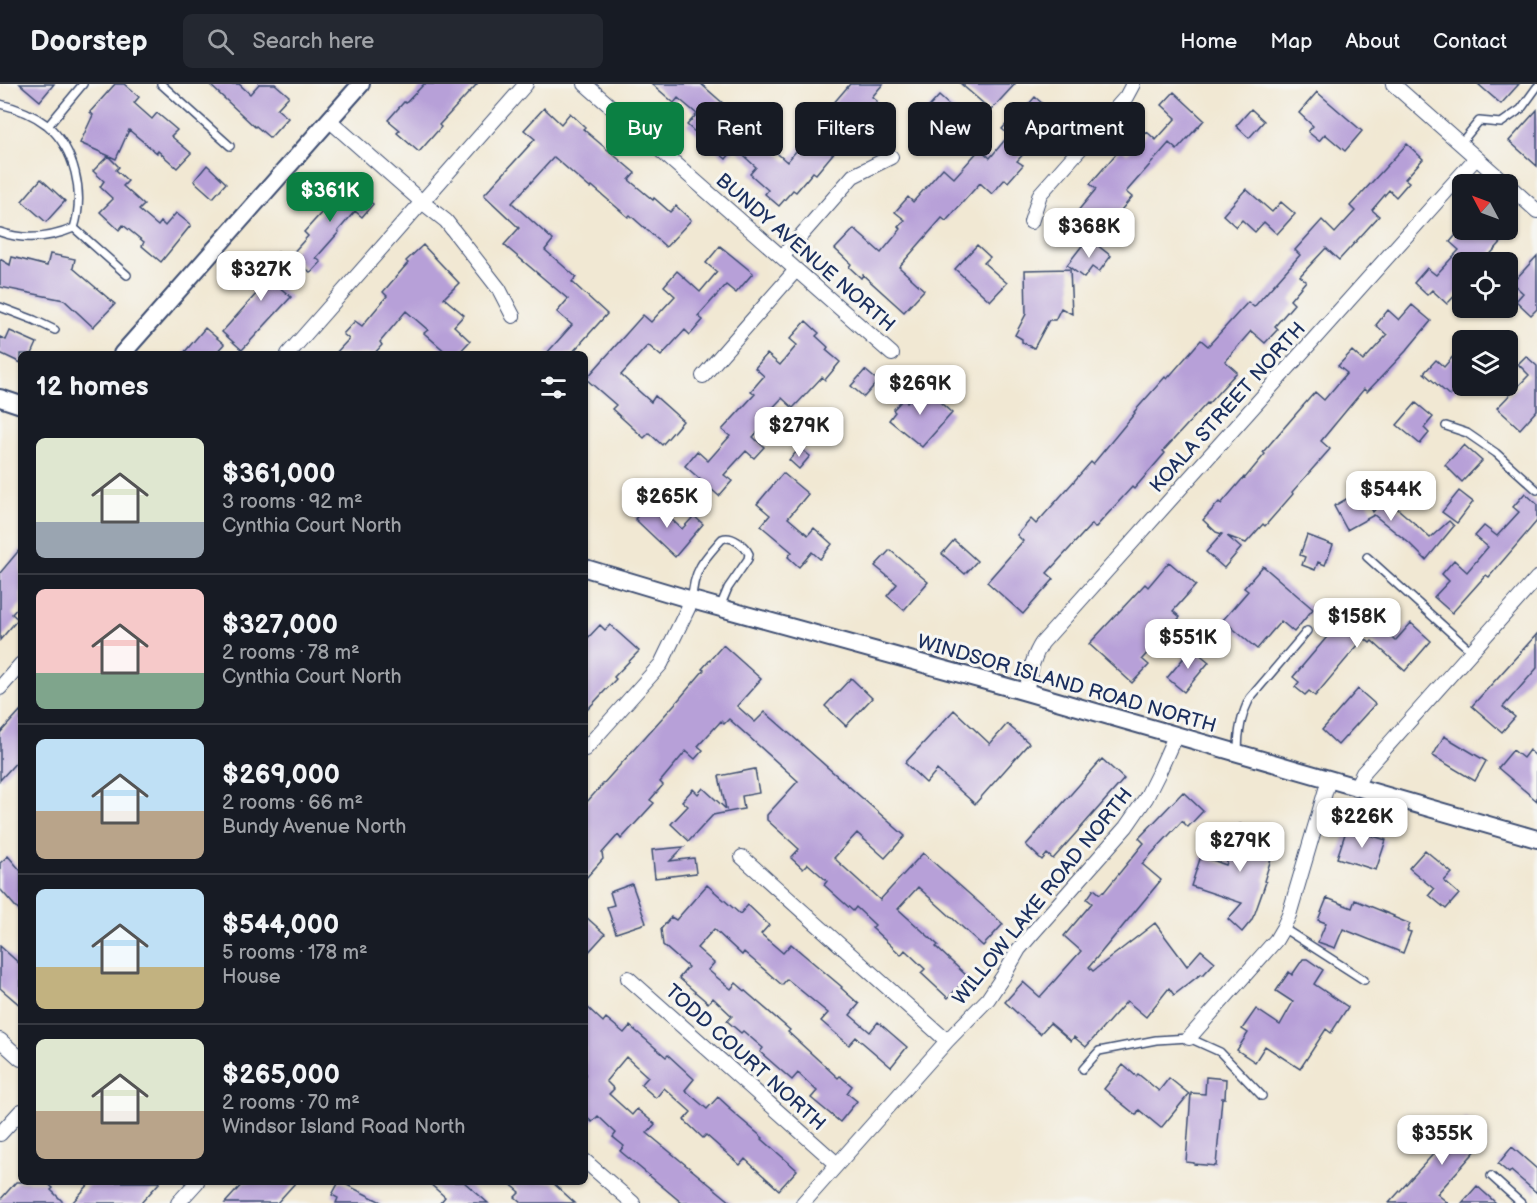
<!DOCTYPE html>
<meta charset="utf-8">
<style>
body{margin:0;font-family:"Balsamiq Sans",sans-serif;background:#242831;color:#f1f3f6;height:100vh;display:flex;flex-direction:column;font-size:22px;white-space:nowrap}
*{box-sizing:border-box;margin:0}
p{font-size:20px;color:#9ea1a6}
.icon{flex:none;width:33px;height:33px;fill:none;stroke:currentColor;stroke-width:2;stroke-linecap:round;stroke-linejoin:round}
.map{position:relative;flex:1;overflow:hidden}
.sheet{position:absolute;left:18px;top:267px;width:570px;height:834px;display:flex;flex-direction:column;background:#171b24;border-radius:9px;box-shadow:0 2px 4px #0004}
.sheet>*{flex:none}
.banner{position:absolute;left:606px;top:18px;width:570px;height:54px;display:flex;gap:12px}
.needle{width:39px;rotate:311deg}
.fabs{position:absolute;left:1452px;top:90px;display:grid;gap:12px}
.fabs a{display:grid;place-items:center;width:66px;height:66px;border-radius:9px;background:#171b24;box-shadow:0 2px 4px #0004;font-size:30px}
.price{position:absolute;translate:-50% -51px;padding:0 14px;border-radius:12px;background:#fff;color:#222;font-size:20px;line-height:39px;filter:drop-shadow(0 2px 3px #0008)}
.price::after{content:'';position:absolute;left:50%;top:36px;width:18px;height:14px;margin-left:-9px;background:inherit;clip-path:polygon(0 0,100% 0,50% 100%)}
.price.on{background:#0b8043;color:#fff}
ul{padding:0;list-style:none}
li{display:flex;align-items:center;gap:18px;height:150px;padding:0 18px}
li+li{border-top:2px solid #363941}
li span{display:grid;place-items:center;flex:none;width:168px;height:120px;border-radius:9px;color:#555}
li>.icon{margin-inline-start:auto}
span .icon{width:72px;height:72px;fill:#fffc;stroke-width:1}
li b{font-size:26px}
h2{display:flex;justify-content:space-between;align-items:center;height:72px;padding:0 18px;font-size:26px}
.chip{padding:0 21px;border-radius:9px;background:#171b24;box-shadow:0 2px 4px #0004;font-size:21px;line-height:54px}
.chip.on{background:#0b8043;color:#fff}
header{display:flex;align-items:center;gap:36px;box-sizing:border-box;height:84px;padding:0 30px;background:#171b24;border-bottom:2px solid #363941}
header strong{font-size:28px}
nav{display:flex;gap:33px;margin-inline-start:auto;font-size:21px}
.search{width:420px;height:54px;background:#242831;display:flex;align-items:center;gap:15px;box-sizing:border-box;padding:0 21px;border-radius:9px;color:#9ea1a6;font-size:22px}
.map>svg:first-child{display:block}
.building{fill:#b7a0d8}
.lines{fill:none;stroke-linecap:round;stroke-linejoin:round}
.service-casing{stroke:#3b4b70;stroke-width:10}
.minor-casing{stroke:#3b4b70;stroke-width:16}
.tertiary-casing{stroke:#3b4b70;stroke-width:20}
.service{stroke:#fff;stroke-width:7}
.minor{stroke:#fff;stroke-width:14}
.tertiary{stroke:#fff;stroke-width:16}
.labels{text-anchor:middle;stroke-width:6;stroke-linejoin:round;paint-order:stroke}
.street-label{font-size:20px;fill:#1b2f5e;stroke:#f6f6f2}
</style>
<header>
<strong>Doorstep</strong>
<div class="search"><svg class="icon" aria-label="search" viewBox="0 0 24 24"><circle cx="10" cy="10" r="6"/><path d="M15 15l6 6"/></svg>Search here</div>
<nav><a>Home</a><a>Map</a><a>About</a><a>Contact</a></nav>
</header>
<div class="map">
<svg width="1537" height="1119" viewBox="0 0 1537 1119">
<rect width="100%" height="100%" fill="#f6f6f2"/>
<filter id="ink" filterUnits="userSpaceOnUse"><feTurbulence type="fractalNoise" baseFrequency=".0167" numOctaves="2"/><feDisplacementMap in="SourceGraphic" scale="12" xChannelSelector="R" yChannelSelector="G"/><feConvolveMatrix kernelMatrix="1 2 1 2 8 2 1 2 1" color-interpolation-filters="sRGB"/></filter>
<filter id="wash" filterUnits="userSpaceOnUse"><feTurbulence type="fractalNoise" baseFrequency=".008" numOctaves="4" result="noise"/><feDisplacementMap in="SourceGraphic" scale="24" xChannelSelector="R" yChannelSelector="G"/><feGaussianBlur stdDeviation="1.35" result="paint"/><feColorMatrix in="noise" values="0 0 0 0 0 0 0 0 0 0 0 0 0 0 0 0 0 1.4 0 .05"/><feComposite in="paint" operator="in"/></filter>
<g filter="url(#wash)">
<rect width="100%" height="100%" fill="#f1e8d3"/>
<g id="blocks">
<path class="building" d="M20 0H54L40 17Z
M115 0H124L139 13 134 19 152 35 157 29 177 46 171 52 191 69 177 84 158 67 157 69 129 46 116 75 80 59 93 31 90 28Z
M209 0H239L250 10 259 0H275L289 12 277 25 288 34 270 54 256 42 255 43Z
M424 0H477L439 41 441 43 419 68 397 49 400 46 388 36 404 18 406 19Z
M652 0H701L765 56 763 57 787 78 828 29 826 28 850 0H883L872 13 877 17 816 90 813 88 796 108 793 106 779 122 765 110 768 106 750 90 756 83 735 64 726 75 687 41 697 30 678 14 674 19Z
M961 0H1015L991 26Z
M1478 0H1519L1501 20Z
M1174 8 1204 36 1177 66 1169 59 1126 108 1132 113 1111 138 1112 139 1103 150 1077 128 1096 105 1090 100 1121 64 1127 70 1147 48 1156 56 1176 34 1162 21Z
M1317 8 1362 47 1345 67 1325 50 1319 57 1308 48 1313 42 1299 29Z
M939 12 969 39 950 60 920 33Z
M1035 13 1060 35 1049 48 1046 45 1017 77 1023 81 1008 98 1005 95 992 110 980 99 946 137 942 134 899 183 924 206 904 228 863 191 861 194 849 183 851 180 835 165 854 145 881 169 901 145 898 143 905 136 895 128 908 113 913 118 943 84 954 94 980 65 990 74 1009 51 1002 45 1011 35 1013 38Z
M544 24 561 40 570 29 585 43 583 45 635 89 629 96 653 116 654 114 670 128 676 122 691 136 666 163 630 131 628 133 592 102 590 104 554 73 512 119 553 156 545 166 576 193 572 198 607 230 571 270H546L572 241 557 228 568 215 504 161 519 144 484 111 535 55 524 46Z
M1251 25 1264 37 1249 54 1236 42Z
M1537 26V82L1509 57Z
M1407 60 1423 75 1405 95 1409 98 1396 113 1389 106 1372 126 1379 132 1339 176 1326 164 1300 192 1306 197 1290 216 1294 220 1275 242 1278 245 1265 259 1251 247 1225 277 1237 288 1208 320 1207 319 1163 367 1165 369 1134 405 1132 403 1095 444 1092 440 1047 489 1054 495 1023 530 987 498 1023 457 1017 451 1031 435 1036 440 1091 378 1093 380 1135 329 1134 328 1165 293 1167 295 1201 256 1208 262 1248 218 1254 223 1300 171 1295 166 1322 136 1335 149 1355 127 1350 122Z
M108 72 119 83 116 86 128 97 123 102 144 121 139 126 158 142 161 138 165 142 176 129 191 141 161 178 142 162 144 158 123 141 119 146 100 128 113 115 100 103 104 97 93 87Z
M207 81 226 99 213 114 194 97Z
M344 94 373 120 362 133 355 127 338 147 339 148 316 174 321 178 311 189 291 171 308 152 304 148 323 127 319 123Z
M41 95 65 117 46 138 22 117Z
M1246 105 1272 128 1281 118 1295 130 1277 150 1264 138 1255 148 1242 136 1236 143 1223 131Z
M1462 144V146H1467L1477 155 1486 146H1498L1506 153 1483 178H1462V204L1447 220 1432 206 1427 211 1414 199 1427 184 1436 191 1459 166 1450 158Z
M1088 154 1111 172 1099 188 1092 183 1084 194 1067 181Z
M423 161 459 199 444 214 464 231 454 242 470 257 458 270H448L424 249 428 246 406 227 380 258 382 261 374 270H335L349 255 343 250 355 237 362 242 387 212 383 208 408 179 406 177Z
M977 161 990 173 984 179 1007 199 990 217 955 185Z
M720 162 753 189 736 209 726 201 698 232 703 236 690 251 685 246 661 272 648 261 621 291 651 318 655 312 683 337 662 361 649 349 644 354 612 325 616 321 586 295 643 231 651 238 675 212 664 202 677 187 700 208 717 188 706 179Z
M278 168 295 183 278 202 291 213 242 266 222 248 257 209 248 201Z
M50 170 75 175 73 184 115 220 93 243 64 216 0 203V175L10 181 12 173 47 182Z
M1537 172V225L1531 231 1516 217 1523 209 1512 199Z
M1070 185 1072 230 1061 224 1055 236H1049L1034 264 1022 258V255L1015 251 1026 230 1025 186Z
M1412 221 1431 237 1406 267 1367 308 1364 305 1321 357 1330 365 1292 408 1293 410 1265 442 1263 440 1246 459 1227 452 1241 464 1224 484 1206 468 1222 450 1216 448 1203 436 1219 418 1221 420 1244 393 1245 394 1265 370 1263 368 1315 308 1324 316 1347 289 1338 282 1352 267 1363 277 1387 251 1376 241 1388 226 1399 236Z
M806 237 819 249 816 252 828 263 826 266 840 278 825 296 822 293 793 324 782 314 765 332 769 336 753 353 764 363 754 374 746 367 724 391 732 397 719 412 685 382 697 367 708 377 730 352 722 346 755 310 751 307 764 292 755 284 767 270 780 281 797 261 790 255Z
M205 244 224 260 215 270H183Z
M10 247 37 259 32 270H21V279L0 269V253L6 256Z
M1462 262V299L1450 312 1424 289 1436 276 1444 283Z
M1526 272 1537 282V326L1520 345 1497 324 1529 291 1518 280Z
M865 286 878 297 864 313 851 302Z
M922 302 952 329 922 363 889 336 895 328 893 326 903 315 907 318Z
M1416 319 1433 333 1424 344 1429 349 1420 360 1397 341Z
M1464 361 1482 377 1462 398 1445 381Z
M800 364 810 372 799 385 789 376Z
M783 389 808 410 788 434 808 451 814 444 832 460 820 475 812 468 799 483 788 473 792 468 761 442 770 431 757 420Z
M1362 406 1373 428 1385 414 1413 438 1430 454 1449 437 1454 442 1426 476 1409 459 1374 431 1347 446 1334 422Z
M1459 407 1473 418 1457 439 1442 428Z
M1525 409 1537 420V437L1489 493 1486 491 1452 529 1434 513 1449 497 1442 490 1454 476 1467 488 1488 463 1475 452 1484 442 1497 452 1519 428 1513 423Z
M651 417 682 445 694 432 703 440 675 473 635 435Z
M1307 451 1333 461 1325 481 1318 478 1315 486 1302 481 1305 473 1300 471Z
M954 456 977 477 965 490 942 470Z
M21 464V520L12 530 18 535 0 556V489Z
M890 466 928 498 904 526 887 512 897 500 875 482Z
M1169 478 1196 501 1173 527 1180 533 1142 575 1149 581 1132 599 1089 560 1145 500 1148 503Z
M1263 482 1313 525 1294 548 1281 537 1257 565 1223 536 1248 507 1244 504Z
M1355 520 1395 557 1411 539 1431 557 1405 587 1372 557 1370 559 1364 554 1315 612 1309 607 1305 611 1295 603 1299 598 1293 593Z
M600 541 605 546 610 541 639 567 614 593 616 595 585 628V557Z
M1537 550V584L1503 623 1515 633 1502 648 1472 622Z
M723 561 761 595 737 622 755 638 765 628 905 752 885 774 857 749 834 774 880 816 923 769 1003 840 983 862 918 803 898 825 938 861 936 863 968 893 948 914 921 889 925 885 905 866 901 871 872 844 875 841 856 823 853 827 824 801 827 797 808 780 803 785 791 774 799 765 767 736V731L798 697 729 635 724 640 721 637 698 662 703 666 695 675 686 667 660 698 663 701 650 716 654 719 621 755 618 751 602 769 603 775 585 795V720L681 613 704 586 702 585Z
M1192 564 1209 578 1184 608 1167 594Z
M851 594 872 614 846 642 825 622Z
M1358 605 1375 620 1338 661 1322 646Z
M21 626V673L0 696V649Z
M954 626 990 660 1007 640 1029 659 975 720 937 686 926 699 905 679Z
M1444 652 1486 677 1475 697 1433 672Z
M1513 666 1523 674 1529 666 1537 673V717L1498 684Z
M1102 675 1124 695 1053 775 1047 770 1042 776 1026 761Z
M755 685 759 709 742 712 744 725 713 731 689 757 671 740 688 722 682 717 693 705 698 710 703 704 726 725 719 692Z
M1183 708 1203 727 1188 743 1182 737 1142 780 1161 796 1089 883 1093 887 1155 839 1187 882 1201 866 1215 878 1203 891 1201 890 1174 911 1169 904 1146 933 1127 917 1086 963 1074 953 1071 957 1050 939 1040 950 1005 918 1023 898 1040 913 1081 867 1064 852 1092 819 1087 815 1094 805 1100 810 1103 807 1104 808 1144 759 1139 754Z
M1240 740 1278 753 1264 797 1266 798 1255 829 1251 837 1242 848 1228 835 1242 819 1191 802 1201 772 1226 781Z
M1347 744 1386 756 1376 786 1337 774Z
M684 763 670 777 694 774 696 789 655 794 652 766Z
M1425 766 1452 789 1444 797 1459 810 1446 825 1429 811 1434 805 1409 784Z
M8 772 21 787V829L0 805V779Z
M632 800 646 839 616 849 607 823 614 821 610 808Z
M707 801 740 830 748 821 769 841 761 850 783 869 791 860 842 903 841 904 859 920 850 931 870 948 878 938 907 963 891 983 856 953 849 961 821 937 828 929 787 895 782 901 744 868 742 871 714 845 697 864 714 879 708 886 731 905 736 899 790 946 788 948 838 994 840 992 852 1002 847 1009 857 1017 840 1038 811 1014 817 1007 798 989 792 996 760 968 763 964 743 947 741 949 727 937 732 932 713 914 708 919 679 894 688 883 663 861 661 845 671 833 676 836Z
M1327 814 1352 824 1355 816 1394 832 1393 833 1410 840 1407 847 1411 848 1403 869 1343 845 1335 864 1318 858 1326 839 1318 836Z
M585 832 605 850 585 872Z
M0 862 21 881V922L0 904Z
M1303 875H1307L1323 886 1314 900 1348 923 1331 949 1326 945 1300 985 1265 962 1255 978 1237 966 1248 949 1242 945 1256 925 1280 941 1293 918 1276 907 1289 888 1292 891Z
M585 921 603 938 606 934 624 949 630 942 666 973 668 971 694 995 685 1006 707 1025 718 1013 730 1024 729 1025 763 1054 762 1055 797 1086 779 1106 745 1075 740 1081 706 1051 703 1054 684 1036 691 1028 664 1004 656 1014 641 1001 648 993 626 973 606 997 614 1005 609 1010 632 1031 637 1025 655 1040 647 1049 732 1119H682L620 1067 624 1062 613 1053 616 1049 598 1032 592 1038 585 1032Z
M1123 981 1136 992 1138 990 1159 1007 1169 994 1189 1010 1161 1044 1139 1026 1136 1031 1104 1005Z
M1206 993 1226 995 1225 1014H1222L1216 1082 1194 1080V1079L1186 1078 1191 1009 1205 1010Z
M1466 1034 1487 1054 1437 1110 1448 1119H1389Z
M1512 1063 1537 1085V1109L1511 1087 1509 1089 1498 1080Z
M16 1098H46L53 1104 51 1106 64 1119H0V1116Z
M91 1098H160L141 1119H72Z
M244 1098H296L277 1119H225Z
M339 1098H341L383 1119H336L338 1114 332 1111Z
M428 1098H464L488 1119H440L445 1113Z
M508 1098H552L575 1119H522L515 1113 520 1108Z
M1477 1102 1496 1119H1462Z"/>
</g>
</g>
<g filter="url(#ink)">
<use href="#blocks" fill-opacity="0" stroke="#3b4b70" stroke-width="1.5"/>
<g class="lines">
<defs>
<path id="service" d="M161 0 230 62
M0 20C17 24 33 30 47 41 75 65 85 109 74 144
M48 42 83 0
M1460 60 1479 37 1501 39 1521 25 1537 3
M0 148C25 157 50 154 74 144L127 191
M0 223 34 236 55 246
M1446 342 1467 349 1496 369 1537 406
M1367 473 1471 567
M692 516C693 487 703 476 722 455 732 451 745 462 749 470L748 475 728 504 720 523
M1238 667C1238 648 1241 631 1250 614L1307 547
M1283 844 1364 896
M1083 985 1099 967 1156 956 1189 954 1220 968 1262 1012
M1491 1092 1521 1119"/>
<path id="minor" d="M585 0 892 270
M1393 0 1506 100
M329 36 422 118 446 137 499 205 513 232
M1508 101 1537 127
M1031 138 1040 110 1126 13 1133 0
M782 173 853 92 891 73
M288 270 526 0
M703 292 796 186
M0 604 21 580
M1026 608C1030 590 1032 574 1042 559L1476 74
M585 665 661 580 692 516
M1356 703 1363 689 1537 494
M742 773 947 957
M628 894 837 1080
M1189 954 1276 856 1283 844 1289 831 1329 695
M0 956 21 975
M0 1050 21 1027
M585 1077 633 1119
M178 1119 197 1098
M803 1119 947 957 988 915 1004 891 1019 865 1031 851 1126 743 1146 714 1159 688 1175 652"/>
<path id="tertiary" d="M122 270 361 0
M0 314 21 321
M585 484 692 516 1026 608 1537 755"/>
</defs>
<use href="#service" class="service-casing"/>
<use href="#minor" class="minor-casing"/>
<use href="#tertiary" class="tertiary-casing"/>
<use href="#service" class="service"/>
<use href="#minor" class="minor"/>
<use href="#tertiary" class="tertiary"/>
</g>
</g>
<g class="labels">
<g class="street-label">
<text transform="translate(806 168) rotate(41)" y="7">BUNDY AVENUE NORTH</text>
<text transform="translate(1227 323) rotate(-48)" y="7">KOALA STREET NORTH</text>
<text transform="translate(1067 599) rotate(16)" y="7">WINDSOR ISLAND ROAD NORTH</text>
<text transform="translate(1042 812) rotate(-51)" y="7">WILLOW LAKE ROAD NORTH</text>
<text transform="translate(746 973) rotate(42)" y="7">TODD COURT NORTH</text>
</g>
</g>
</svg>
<div class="fabs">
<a><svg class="needle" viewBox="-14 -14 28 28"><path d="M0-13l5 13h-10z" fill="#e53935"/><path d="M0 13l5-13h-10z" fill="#9ea1a6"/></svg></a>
<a><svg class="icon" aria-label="locate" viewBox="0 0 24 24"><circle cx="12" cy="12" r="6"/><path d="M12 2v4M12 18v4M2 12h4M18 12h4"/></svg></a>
<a><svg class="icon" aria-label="layers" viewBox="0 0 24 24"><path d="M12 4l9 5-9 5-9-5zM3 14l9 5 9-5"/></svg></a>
</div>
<b class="price on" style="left:330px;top:139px">$361K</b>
<b class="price" style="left:1089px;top:175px">$368K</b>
<b class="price" style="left:261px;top:218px">$327K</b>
<b class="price" style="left:920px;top:332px">$269K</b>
<b class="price" style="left:799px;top:374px">$279K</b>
<b class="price" style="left:1391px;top:438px">$544K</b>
<b class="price" style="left:667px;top:445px">$265K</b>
<b class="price" style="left:1357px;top:565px">$158K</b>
<b class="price" style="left:1188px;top:586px">$551K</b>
<b class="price" style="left:1362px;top:765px">$226K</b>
<b class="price" style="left:1240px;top:789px">$279K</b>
<b class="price" style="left:1442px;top:1082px">$355K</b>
<div class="banner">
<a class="chip on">Buy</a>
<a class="chip">Rent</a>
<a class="chip">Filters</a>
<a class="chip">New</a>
<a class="chip">Apartment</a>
</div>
<section class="sheet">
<h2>12 homes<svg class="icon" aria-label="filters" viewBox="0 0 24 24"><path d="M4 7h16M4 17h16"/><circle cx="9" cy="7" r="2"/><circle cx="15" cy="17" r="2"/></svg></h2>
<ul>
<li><span style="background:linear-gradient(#dfe7d0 70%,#9aa5b1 0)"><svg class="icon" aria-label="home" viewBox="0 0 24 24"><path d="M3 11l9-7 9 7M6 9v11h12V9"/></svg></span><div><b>$361,000</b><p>3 rooms · 92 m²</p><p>Cynthia Court North</p></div></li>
<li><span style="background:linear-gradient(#f6c9c9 70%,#7fa58c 0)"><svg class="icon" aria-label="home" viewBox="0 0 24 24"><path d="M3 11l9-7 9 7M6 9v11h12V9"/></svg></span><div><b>$327,000</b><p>2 rooms · 78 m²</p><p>Cynthia Court North</p></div></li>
<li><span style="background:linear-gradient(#bfe0f5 60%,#b9a48a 0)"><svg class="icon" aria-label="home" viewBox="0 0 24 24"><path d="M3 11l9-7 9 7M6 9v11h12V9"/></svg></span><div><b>$269,000</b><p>2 rooms · 66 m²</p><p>Bundy Avenue North</p></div></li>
<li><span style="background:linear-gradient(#bfe0f5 65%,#c2b280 0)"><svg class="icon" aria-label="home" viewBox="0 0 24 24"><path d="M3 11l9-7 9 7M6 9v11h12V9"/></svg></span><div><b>$544,000</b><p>5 rooms · 178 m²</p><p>House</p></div></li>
<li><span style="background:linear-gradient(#dfe7d0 60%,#b9a48a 0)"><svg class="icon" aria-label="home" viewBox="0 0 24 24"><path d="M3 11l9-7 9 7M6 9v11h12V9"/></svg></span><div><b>$265,000</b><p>2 rooms · 70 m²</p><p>Windsor Island Road North</p></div></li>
</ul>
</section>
</div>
